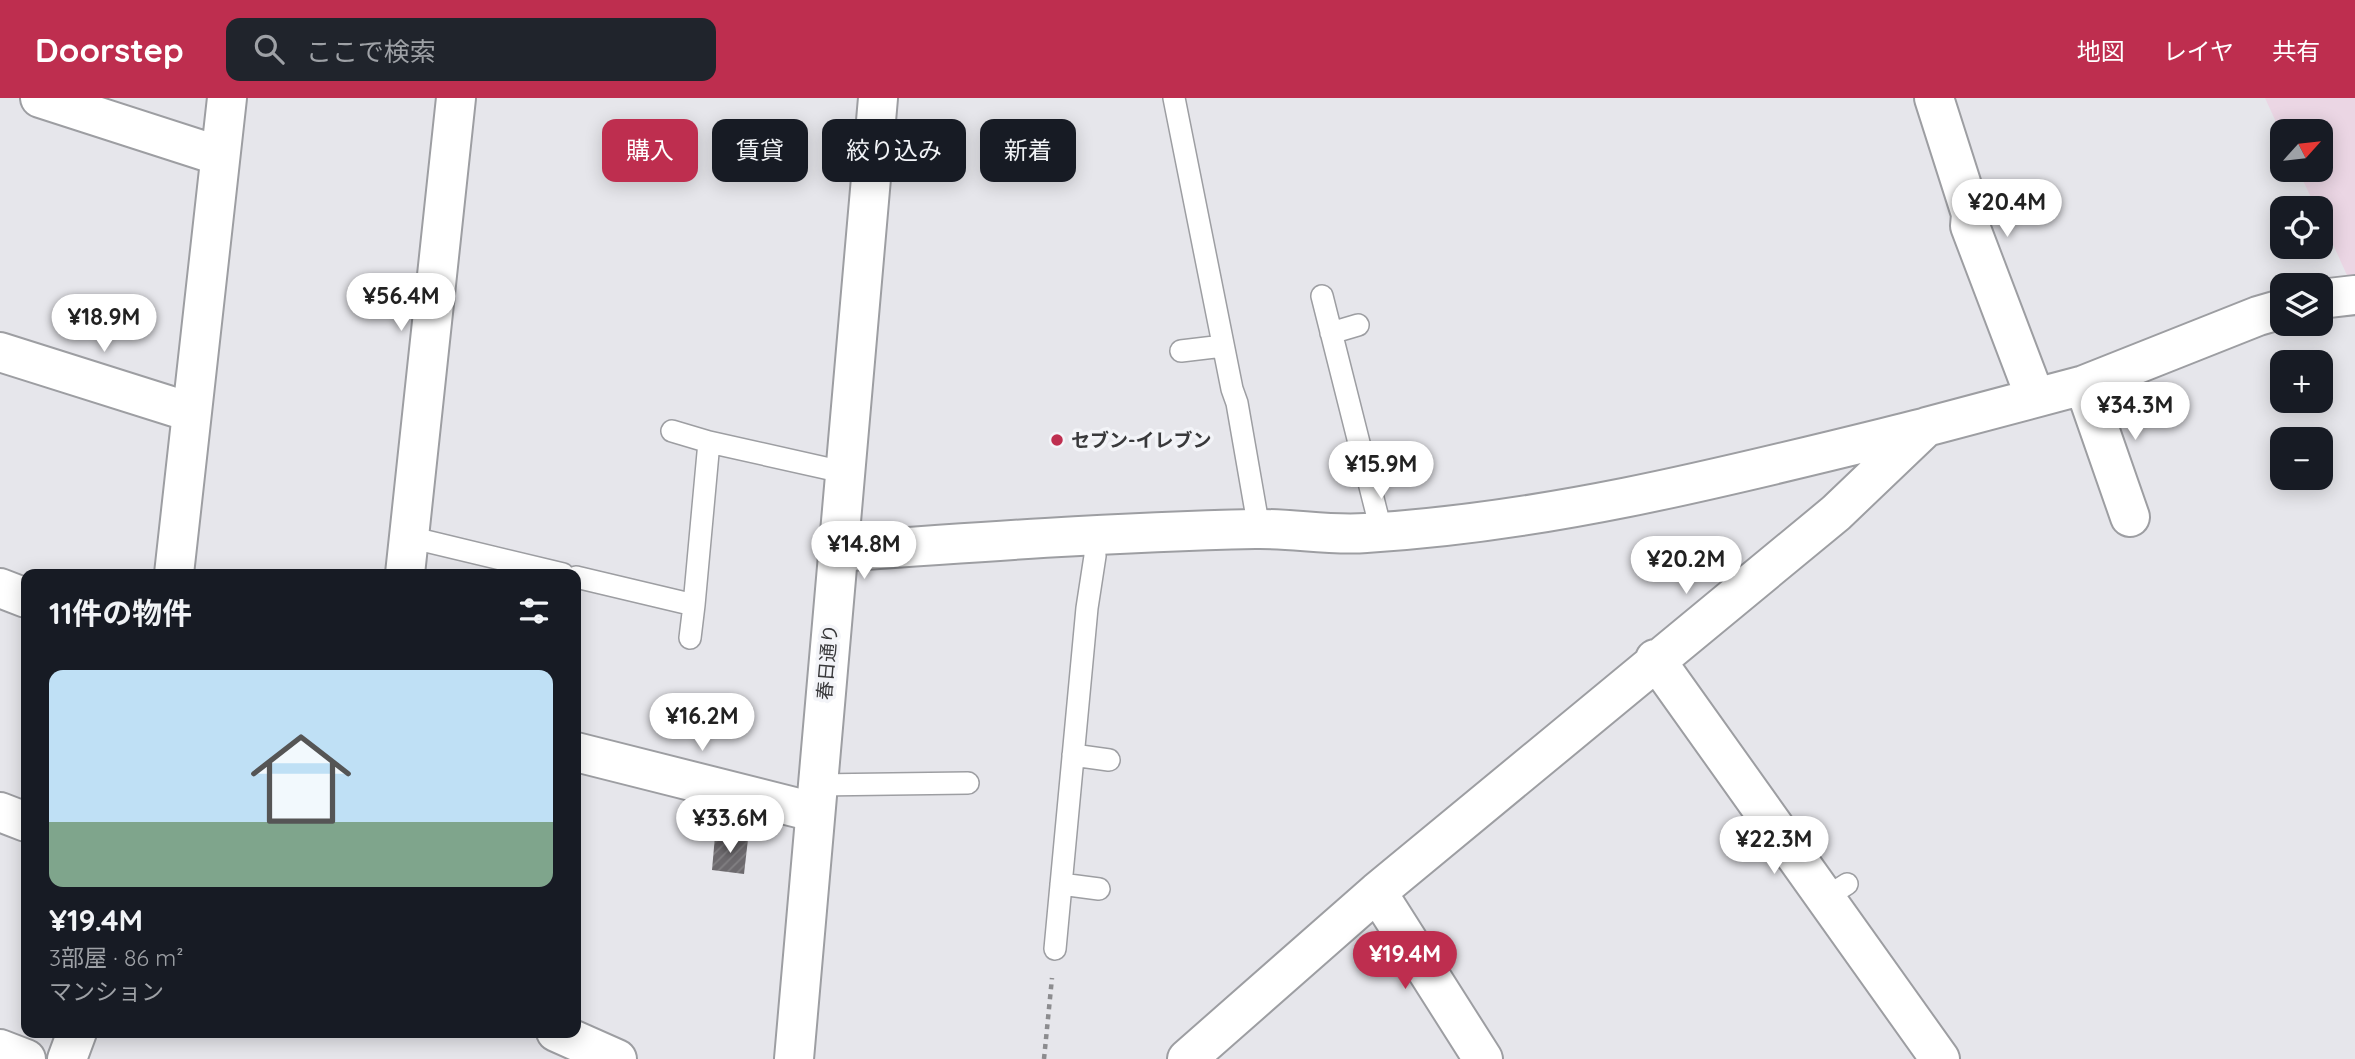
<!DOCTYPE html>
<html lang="ja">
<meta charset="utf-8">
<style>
body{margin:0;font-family:Quicksand,"Noto Sans JP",sans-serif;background:#20242c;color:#f1f3f6;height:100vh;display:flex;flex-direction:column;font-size:26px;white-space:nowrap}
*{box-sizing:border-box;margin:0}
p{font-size:23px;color:#9ea1a6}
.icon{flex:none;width:38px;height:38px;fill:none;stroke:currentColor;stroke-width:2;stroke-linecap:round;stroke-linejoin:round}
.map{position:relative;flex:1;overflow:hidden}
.details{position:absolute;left:21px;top:471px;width:560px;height:469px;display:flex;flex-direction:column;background:#171b24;border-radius:14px;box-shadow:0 4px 18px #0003}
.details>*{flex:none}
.hud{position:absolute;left:602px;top:21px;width:665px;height:63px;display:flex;gap:14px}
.needle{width:46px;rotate:63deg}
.buttons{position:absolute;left:2270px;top:21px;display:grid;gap:14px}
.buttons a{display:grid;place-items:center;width:63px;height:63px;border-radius:14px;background:#171b24;box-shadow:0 4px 18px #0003;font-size:35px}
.price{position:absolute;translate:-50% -60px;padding:0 16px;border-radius:24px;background:#fff;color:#222;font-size:23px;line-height:46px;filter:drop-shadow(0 2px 4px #0008)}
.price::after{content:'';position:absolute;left:50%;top:42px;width:21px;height:16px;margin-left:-10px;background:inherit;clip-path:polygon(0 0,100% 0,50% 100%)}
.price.active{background:#be2e4f;color:#fff}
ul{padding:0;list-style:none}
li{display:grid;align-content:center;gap:14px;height:371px;padding:0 28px}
li span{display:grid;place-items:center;height:217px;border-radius:14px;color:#555}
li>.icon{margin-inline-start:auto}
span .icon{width:126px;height:126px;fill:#fffc;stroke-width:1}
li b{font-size:30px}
h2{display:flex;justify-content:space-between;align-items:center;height:84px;padding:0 28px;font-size:30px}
.chip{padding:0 24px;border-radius:14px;background:#171b24;box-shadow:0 4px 18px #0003;font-size:24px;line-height:63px}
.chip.active{background:#be2e4f;color:#fff}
header{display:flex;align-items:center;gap:42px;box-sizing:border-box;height:98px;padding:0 35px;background:#be2e4f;color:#fff}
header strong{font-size:33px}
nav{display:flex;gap:38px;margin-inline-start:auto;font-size:24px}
.search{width:490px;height:63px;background:#20242c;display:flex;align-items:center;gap:18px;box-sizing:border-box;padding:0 24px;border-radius:14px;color:#9ea1a6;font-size:26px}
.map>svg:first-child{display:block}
.industrial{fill:#ebd6e4}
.building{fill:url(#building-hatch)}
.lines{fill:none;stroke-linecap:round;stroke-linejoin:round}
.service-casing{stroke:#9d9ea2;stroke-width:24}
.minor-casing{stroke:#9d9ea2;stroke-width:42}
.tertiary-casing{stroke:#9d9ea2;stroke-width:42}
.path{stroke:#8c8c8f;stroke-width:4.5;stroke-dasharray:5 5;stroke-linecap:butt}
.service{stroke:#fff;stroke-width:21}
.minor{stroke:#fff;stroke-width:38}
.tertiary{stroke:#fff;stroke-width:38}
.poi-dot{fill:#be2e4f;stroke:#f3f4f8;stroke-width:2.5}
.labels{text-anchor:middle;stroke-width:7;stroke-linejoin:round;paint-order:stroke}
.poi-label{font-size:19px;font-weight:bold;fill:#39393b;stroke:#f3f4f8;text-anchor:start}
.street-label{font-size:19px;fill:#39393b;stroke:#f3f4f8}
</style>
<header>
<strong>Doorstep</strong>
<div class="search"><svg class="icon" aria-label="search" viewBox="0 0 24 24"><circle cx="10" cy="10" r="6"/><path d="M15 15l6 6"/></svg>ここで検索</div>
<nav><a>地図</a><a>レイヤ</a><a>共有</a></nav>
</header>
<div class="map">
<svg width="2355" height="961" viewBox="0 0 2355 961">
<defs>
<pattern id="building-hatch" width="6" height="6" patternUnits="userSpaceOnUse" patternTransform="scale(1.75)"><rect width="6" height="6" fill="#6c696d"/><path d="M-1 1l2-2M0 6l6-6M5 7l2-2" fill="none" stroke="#828083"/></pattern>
</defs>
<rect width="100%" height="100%" fill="#e6e6eb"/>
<path class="industrial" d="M2265 0H2355V186H2351L2321 120 2320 110H2316L2298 72H2320V33H2282V37Z"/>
<path class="building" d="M715 738 748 741 744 776 712 772Z"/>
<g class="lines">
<defs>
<path id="service" d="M1174 0 1232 291 1237 305 1259 431
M1322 198 1381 432
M1331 235 1358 227
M1181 253 1223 248
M672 333 709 344
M409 439 563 476
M576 479 694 507 709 344 843 374
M690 540 694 507
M1073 657 1109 662
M816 687 968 685
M1061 786 1099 791
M1825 800 1847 786
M1055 851 1087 510 1095 458 1093 436"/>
<path id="minor" d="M40 0 220 58
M1934 0 1971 116 1970 128 2035 299
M2320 201 2355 197
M0 254 190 314
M2084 287 2130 419
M837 454C976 444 1116 434 1255 431 1292 430 1329 438 1366 435 1554 424 1741 375 1924 330
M174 476 227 0
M0 490 26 500
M1655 561 1940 961
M576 654 814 714
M1377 794 1483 961
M0 951 26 961
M67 961 77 934
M1187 961 1377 794 1836 415 1926 329 2084 287 2258 218 2282 211"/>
<path id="tertiary" d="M405 476 456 0
M0 714 26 724
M556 934 617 961
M794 961 878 0"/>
</defs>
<use href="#service" class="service-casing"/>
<use href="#minor" class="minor-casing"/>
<use href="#tertiary" class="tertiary-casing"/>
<path class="path" d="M1044 961 1052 880"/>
<use href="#service" class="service"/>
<use href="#minor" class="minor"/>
<use href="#tertiary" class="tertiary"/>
</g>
<circle class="poi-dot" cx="1057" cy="342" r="7"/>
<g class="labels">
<g class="poi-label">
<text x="1071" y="349">セブン-イレブン</text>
</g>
<g class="street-label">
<text transform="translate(827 564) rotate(-85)" y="7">春日通り</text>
</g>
</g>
</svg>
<div class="buttons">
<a><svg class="needle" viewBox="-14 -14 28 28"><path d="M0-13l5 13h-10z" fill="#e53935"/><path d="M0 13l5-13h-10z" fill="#9ea1a6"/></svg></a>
<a><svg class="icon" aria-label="locate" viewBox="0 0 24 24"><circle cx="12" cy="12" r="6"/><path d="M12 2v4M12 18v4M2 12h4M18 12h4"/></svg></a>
<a><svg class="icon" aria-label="layers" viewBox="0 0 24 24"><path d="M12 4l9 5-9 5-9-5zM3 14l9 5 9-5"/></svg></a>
<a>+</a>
<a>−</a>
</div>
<b class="price" style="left:2007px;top:141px">¥20.4M</b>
<b class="price" style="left:401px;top:235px">¥56.4M</b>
<b class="price" style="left:104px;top:256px">¥18.9M</b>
<b class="price" style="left:2135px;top:344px">¥34.3M</b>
<b class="price" style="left:1381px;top:403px">¥15.9M</b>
<b class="price" style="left:864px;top:483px">¥14.8M</b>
<b class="price" style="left:1686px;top:498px">¥20.2M</b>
<b class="price" style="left:702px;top:655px">¥16.2M</b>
<b class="price" style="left:730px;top:757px">¥33.6M</b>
<b class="price" style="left:1774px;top:778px">¥22.3M</b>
<b class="price active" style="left:1405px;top:893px">¥19.4M</b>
<div class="hud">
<a class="chip active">購入</a>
<a class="chip">賃貸</a>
<a class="chip">絞り込み</a>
<a class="chip">新着</a>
</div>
<section class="details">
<h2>11件の物件<svg class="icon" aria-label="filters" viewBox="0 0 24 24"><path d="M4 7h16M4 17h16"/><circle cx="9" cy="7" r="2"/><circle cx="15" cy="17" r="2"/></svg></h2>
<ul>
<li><span style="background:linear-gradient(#bfe0f5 70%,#7fa58c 0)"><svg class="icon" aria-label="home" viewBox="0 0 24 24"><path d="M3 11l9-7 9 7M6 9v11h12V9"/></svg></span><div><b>¥19.4M</b><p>3部屋 · 86 m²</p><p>マンション</p></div></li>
</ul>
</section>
</div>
